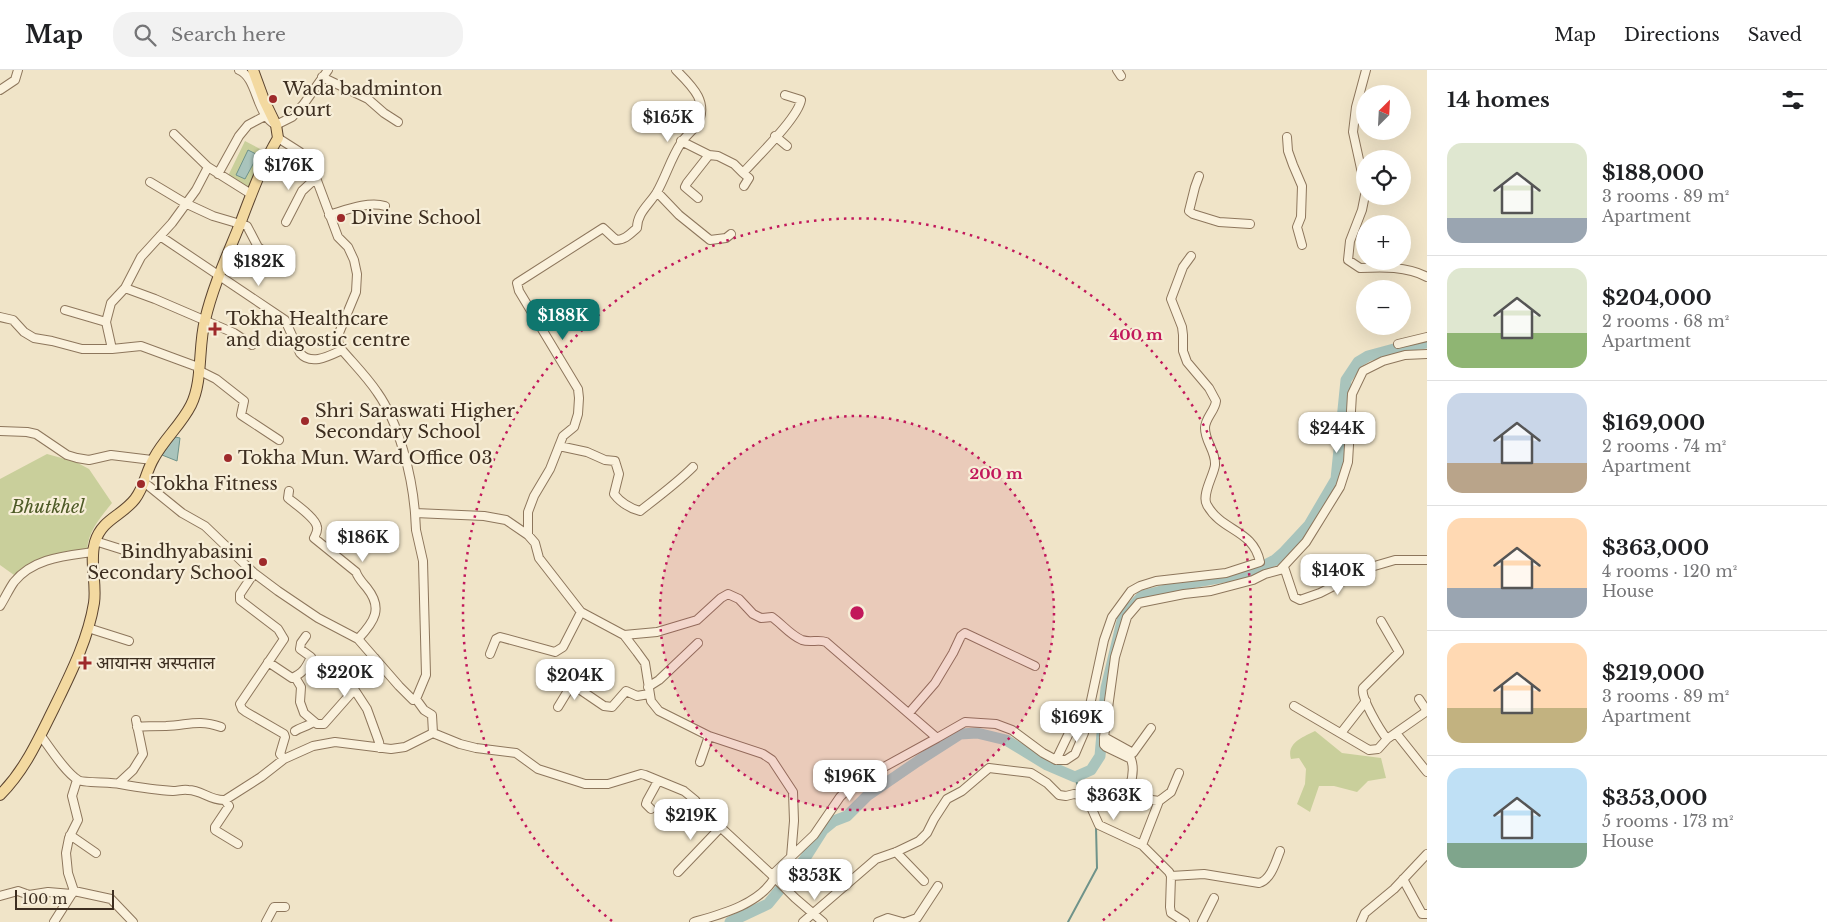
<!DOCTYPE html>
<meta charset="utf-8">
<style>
body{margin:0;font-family:"Libre Baskerville","Noto Sans Devanagari",serif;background:#f2f2f2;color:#202124;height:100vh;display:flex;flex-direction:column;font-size:19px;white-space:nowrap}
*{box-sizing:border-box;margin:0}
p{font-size:16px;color:#757577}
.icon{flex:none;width:28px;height:28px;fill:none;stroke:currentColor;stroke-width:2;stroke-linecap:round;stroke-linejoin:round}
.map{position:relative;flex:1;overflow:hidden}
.panel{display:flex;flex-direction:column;background:#fff;width:400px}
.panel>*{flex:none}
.needle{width:32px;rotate:24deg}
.fabs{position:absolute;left:1356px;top:15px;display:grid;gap:10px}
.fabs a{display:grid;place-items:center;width:55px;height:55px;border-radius:50%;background:#fff;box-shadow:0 5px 20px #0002;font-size:25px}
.scale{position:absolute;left:15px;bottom:12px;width:99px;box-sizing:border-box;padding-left:5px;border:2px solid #3d2e20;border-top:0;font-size:14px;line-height:18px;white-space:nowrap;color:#3d2e20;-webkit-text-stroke:4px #f7eed8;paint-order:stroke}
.price{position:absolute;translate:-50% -42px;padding:0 11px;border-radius:10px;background:#fff;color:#222;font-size:16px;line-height:32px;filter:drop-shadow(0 1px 2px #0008)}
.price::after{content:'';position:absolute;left:50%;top:30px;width:15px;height:11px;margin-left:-8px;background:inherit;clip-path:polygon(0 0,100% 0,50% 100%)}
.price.selected{background:#0f766e;color:#fff}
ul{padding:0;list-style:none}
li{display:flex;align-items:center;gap:15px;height:125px;padding:0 20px}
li+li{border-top:1px solid #e0e0e0}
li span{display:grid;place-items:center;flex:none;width:140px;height:100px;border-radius:15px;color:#555}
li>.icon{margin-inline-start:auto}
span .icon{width:60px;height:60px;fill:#fffc;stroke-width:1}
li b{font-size:21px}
h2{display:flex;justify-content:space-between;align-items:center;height:60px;padding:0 20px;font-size:21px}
header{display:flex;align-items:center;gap:30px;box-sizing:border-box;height:70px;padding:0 25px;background:#fff;border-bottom:1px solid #e0e0e0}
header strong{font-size:24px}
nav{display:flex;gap:28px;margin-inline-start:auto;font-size:18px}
.search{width:350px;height:45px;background:#f2f2f2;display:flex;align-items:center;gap:12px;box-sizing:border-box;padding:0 18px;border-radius:20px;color:#757577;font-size:19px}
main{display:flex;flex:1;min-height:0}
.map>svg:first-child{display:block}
.green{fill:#c9cf9b}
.water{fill:#a9c4bc;stroke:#6f938a}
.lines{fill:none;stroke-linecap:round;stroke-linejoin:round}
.stream{stroke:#6f938a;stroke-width:2}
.river{stroke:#a9c4bc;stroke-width:11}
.minor-casing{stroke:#8d765c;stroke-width:10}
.major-casing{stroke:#5b4430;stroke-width:12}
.minor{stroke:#faf1dc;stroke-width:8}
.major{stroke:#f3d9a0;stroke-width:10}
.ring{fill:none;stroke:#c2185b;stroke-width:2.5;stroke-dasharray:2.5 5}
.poi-dot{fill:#9e2a2b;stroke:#f7eed8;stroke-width:2}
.labels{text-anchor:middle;stroke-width:4.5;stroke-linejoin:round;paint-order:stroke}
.poi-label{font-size:18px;fill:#3d2e20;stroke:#f7eed8;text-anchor:start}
.park-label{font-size:18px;font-style:italic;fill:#4d5a26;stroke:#f7eed8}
.centre{fill:#c2185b;stroke:#f7eed8;stroke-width:2.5}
.ring-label{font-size:15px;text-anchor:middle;font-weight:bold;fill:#c2185b;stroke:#f7eed8;stroke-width:4.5;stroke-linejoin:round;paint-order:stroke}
</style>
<header>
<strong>Map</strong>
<div class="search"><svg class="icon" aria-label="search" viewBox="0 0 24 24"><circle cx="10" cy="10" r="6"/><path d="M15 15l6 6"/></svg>Search here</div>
<nav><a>Map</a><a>Directions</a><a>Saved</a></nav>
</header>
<main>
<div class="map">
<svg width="1427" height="852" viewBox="0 0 1427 852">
<rect width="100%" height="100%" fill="#f0e4c8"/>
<path class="green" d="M245 71 262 80 264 82 262 89 248 119 228 106Z
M47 384 76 392 89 399 112 433C100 448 89 460 87 479 61 483 33 486 14 505L0 495V409Z
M1315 661 1342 683 1381 688 1386 708 1368 711 1357 722 1334 716H1319L1310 742 1297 734 1305 714 1306 699 1299 688 1291 689C1286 673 1303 667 1315 661Z"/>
<path class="water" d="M248 80 258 85 245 109 236 105Z
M175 367 180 368 177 391 162 385Z"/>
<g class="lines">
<path class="stream" d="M1075 707 1080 723
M1082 727 1087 736
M1068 852 1097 798 1096 757"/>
<path class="river" d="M730 852 768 834 804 790 823 760 834 751 847 746 867 726 918 691 960 664 977 663 1006 670 1047 695 1075 707 1091 700 1100 686 1106 618 1123 547 1142 526 1196 512 1252 502 1275 490 1283 483 1309 455 1336 409 1346 310 1358 292 1368 286 1405 276 1427 273"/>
<defs>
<path id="minor" d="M239 0C258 8 255 44 276 55L292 47 303 35 328 0
M1117 0 1121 6
M322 7 368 29 384 43 398 52
M0 20 15 10 18 0
M174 64 208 97 251 124
M775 66 787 76
M1287 67 1288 81 1293 95 1302 116 1301 147 1297 157 1302 175
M278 68 300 82 316 108 338 167 348 177 354 190 357 204 356 222 339 263 338 272 342 280C354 294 367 307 377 322 399 353 412 405 415 443L484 446 506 450 528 465 535 473 539 488 581 542 624 565 637 582 645 593 651 631 659 641 709 666 763 684 772 690 793 722 794 751 791 787
M681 71 709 85 718 86 734 94 743 103C757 87 798 48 801 30L785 25
M743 103 749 108 744 116
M218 104 239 66 248 55 265 46
M1199 106 1195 117 1189 141 1193 144 1219 152 1250 154
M150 112 185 133 213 146 247 156 258 177 284 195
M1365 117 1353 62 1356 37 1366 0
M657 122 679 145 710 170 726 168 731 164
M1365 125 1362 140 1350 171 1348 190 1360 198C1382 197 1407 196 1427 207
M698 128 685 117 687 113 709 85
M329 145C346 140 368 131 385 136
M286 152 302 121 316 108
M160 166 285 250 300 283C311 296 329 286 342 280
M125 218 155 229 234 263 252 275
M65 240 106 252
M0 247 13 250 24 262 34 268 52 271 82 279H112L141 276 198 297
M1398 274 1427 267
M112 279 106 252 111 233 125 218 141 187 172 153 196 120 208 97
M198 300 216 309 244 331 241 345 279 370
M0 361 27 362 36 364 67 385 77 388 89 390 111 385 152 390
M559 376 587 382 605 390 615 391 619 404 614 424C621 433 629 438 640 441 658 427 677 413 693 397
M145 413 182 443 205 456 254 503 278 521 318 548 358 569 399 616 413 630 416 629 424 640 432 645 433 663
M289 421 288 428C295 434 316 448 317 457 318 461 316 464 314 468L356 502C358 508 362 512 367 518 383 538 375 551 358 569
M415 443 416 460 423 491 426 605 416 629
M528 465V442L534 426 550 399 563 366 574 357 578 344 579 328 578 319 519 221 517 213 603 158 616 170C625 170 630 164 637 158 637 143 649 135 657 122 666 106 671 88 681 73 685 67 691 62 696 56 711 33 691 15 676 0
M95 471 130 482
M1284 497 1294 527 1300 530 1320 523 1371 497 1395 490H1427
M254 503 240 524V530L278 559 284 569 240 634 242 639 246 642 284 664 285 667 280 684 284 689
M0 536C5 528 9 519 14 512 33 488 65 486 93 482
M1381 551 1399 582 1363 618C1360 627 1380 660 1387 669L1427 641
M88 558 129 571
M624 565 657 562 697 550 721 528 728 524 739 529 753 544 761 548 772 547C782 554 790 565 802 570 810 573 819 569 826 572L937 668 965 652 996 654 1012 660 1043 683 1056 690H1066L1075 684 1084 663 1104 570 1112 547 1131 521 1140 516 1156 511 1226 503 1260 492C1253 459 1222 462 1207 435 1201 425 1214 405 1215 395 1216 381 1205 372 1205 358 1205 348 1215 341 1216 331L1209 318 1187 292 1183 281V265L1182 257 1171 229 1183 197 1191 186
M490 584 496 569 500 567 555 582 563 577 581 542
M375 588 352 616 367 639 379 672 380 678
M268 592 292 608C303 603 306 598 311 587L300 579 301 573 306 566
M560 606 604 636 612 637 626 621 637 626 649 624
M295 607 301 617 300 632 304 643 317 654H324L354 620
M648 617 659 610 698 573
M1419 629 1427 641
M1294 636 1369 680 1378 679 1387 669
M558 637 572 614
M909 643 935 613 953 583 961 566 965 563 1035 596
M137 657C147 656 156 656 166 656 189 655 198 649 221 657
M295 661C301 657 309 656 313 652
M433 663 460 674 476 678 516 683 538 699 585 714H608L641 704 645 705 684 721 695 730 703 741 772 805 795 828 823 852
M1341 663 1366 631
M1396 663 1427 702
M41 666C50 678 65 702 78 710 82 713 111 712 120 714 137 717 155 720 173 721 178 721 183 719 188 720 202 720 210 731 225 730L261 707 284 689 313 676 335 672 391 679 405 677 433 663
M1104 667 1133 683 1151 658
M1056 690 1069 663 1073 646
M700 692 709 666
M77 710 72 726 78 750 69 768 66 783 68 803 74 821 111 829 133 852
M119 713 133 700 143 684 136 650
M1130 717 1152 730 1159 731
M1086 726 1099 755 1142 775 1169 802 1171 806 1170 837 1171 843 1185 852
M225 730 229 736 215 757V760L238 774
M651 739 646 734 647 731 658 711
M70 765 96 783
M1142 775 1159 731 1171 722 1179 703
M896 782 924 811
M678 802 721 757
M772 805 814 765 840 727 853 714 937 668
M1171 806 1204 804 1259 813C1271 810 1276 791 1280 781
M1403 809 1422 844H1427
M0 826 18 821 29 825 48 822 72 824
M54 852 73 822
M266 852 274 837H285
M694 852C722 844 760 834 775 807
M803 852 876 789 896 782 919 771 927 763 934 749 947 729 962 721 989 698 1031 703 1047 713 1059 725 1066 726 1074 724 1086 726 1113 736C1129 730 1136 703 1131 689L1106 677 1104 675V667L1115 587 1127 547 1139 533 1184 524 1211 521 1253 510 1265 504 1280 500 1306 472 1340 417 1348 392 1352 324 1363 301 1383 291 1405 285 1427 284
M878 852 888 848 902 852
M906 852 917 848 938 816
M1202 852 1214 828
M1361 852 1365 843 1394 819 1427 784"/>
<path id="major" d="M0 725C25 700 38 670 54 638 70 605 88 570 94 533 97 513 89 491 95 472 102 449 122 446 135 429 145 416 146 401 154 388 164 369 181 355 191 335 203 311 198 277 205 250 213 216 227 186 240 154 251 125 262 95 278 68L276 55 264 30 253 0"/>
</defs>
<use href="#minor" class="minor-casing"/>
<use href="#major" class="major-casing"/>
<use href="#minor" class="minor"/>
<use href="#major" class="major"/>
</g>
<circle cx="857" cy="543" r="197" fill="#c2185b" fill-opacity=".12"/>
<g class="ring">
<circle cx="857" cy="543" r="197"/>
<path d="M612 851A394 394 0 1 1 1102 851"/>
</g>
<g class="poi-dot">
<circle cx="273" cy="29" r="5"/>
<circle cx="341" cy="148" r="5"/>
<path d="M212.5 251.5h5v5h5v5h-5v5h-5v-5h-5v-5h5z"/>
<circle cx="305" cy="351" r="5"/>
<circle cx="228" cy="388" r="5"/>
<circle cx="141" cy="414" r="5"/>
<circle cx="263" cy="492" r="5"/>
<path d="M82.5 585.5h5v5h5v5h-5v5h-5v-5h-5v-5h5z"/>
</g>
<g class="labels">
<g class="poi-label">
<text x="283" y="25">Wada badminton<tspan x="283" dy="21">court</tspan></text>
<text x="351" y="154">Divine School</text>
<text x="226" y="255">Tokha Healthcare<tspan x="226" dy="21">and diagostic centre</tspan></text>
<text x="315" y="347">Shri Saraswati Higher<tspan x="315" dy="21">Secondary School</tspan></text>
<text x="238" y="394">Tokha Mun. Ward Office 03</text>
<text x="151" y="420">Tokha Fitness</text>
<text x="253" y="488" text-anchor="end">Bindhyabasini<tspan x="253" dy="21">Secondary School</tspan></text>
<text x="96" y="599">आयानस अस्पताल</text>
</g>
<g class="park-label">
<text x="48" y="443">Bhutkhel</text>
</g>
</g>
<circle cx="857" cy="543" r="8" class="centre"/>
<g class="ring-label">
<text x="1136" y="270">400 m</text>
<text x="996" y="409">200 m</text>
</g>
</svg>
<div class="fabs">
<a><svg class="needle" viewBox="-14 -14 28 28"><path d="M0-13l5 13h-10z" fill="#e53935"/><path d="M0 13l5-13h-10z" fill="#757577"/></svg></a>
<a><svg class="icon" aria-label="locate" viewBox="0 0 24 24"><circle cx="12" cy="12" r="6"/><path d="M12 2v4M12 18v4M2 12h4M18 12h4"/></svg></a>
<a>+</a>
<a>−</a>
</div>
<div class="scale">100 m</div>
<b class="price" style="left:668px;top:73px">$165K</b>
<b class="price" style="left:289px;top:121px">$176K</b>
<b class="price" style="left:259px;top:217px">$182K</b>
<b class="price selected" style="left:563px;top:271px">$188K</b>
<b class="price" style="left:1337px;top:384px">$244K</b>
<b class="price" style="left:363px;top:493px">$186K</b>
<b class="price" style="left:1338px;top:526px">$140K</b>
<b class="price" style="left:345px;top:628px">$220K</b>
<b class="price" style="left:575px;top:631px">$204K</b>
<b class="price" style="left:1077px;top:673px">$169K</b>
<b class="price" style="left:850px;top:732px">$196K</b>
<b class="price" style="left:1114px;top:751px">$363K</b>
<b class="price" style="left:691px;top:771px">$219K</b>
<b class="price" style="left:815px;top:831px">$353K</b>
</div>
<section class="panel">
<h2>14 homes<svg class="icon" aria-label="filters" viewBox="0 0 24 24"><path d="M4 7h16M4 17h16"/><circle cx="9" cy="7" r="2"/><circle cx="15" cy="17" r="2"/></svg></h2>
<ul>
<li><span style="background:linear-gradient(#dfe7d0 75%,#9aa5b1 0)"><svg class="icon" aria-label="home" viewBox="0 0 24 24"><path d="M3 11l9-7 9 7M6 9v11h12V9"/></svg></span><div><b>$188,000</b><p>3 rooms · 89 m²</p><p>Apartment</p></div></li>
<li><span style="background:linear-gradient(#dfe7d0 65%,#8fb573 0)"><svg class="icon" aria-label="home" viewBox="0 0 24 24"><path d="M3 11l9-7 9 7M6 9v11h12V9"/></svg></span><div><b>$204,000</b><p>2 rooms · 68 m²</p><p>Apartment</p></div></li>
<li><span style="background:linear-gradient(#c9d6e8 70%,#b9a48a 0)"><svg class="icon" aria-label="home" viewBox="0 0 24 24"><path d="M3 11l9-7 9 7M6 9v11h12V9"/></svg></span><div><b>$169,000</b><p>2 rooms · 74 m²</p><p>Apartment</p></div></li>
<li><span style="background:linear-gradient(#ffd9b3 70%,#9aa5b1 0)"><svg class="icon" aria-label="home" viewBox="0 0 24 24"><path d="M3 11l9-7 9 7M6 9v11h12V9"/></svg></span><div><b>$363,000</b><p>4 rooms · 120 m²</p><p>House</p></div></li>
<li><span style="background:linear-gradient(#ffd9b3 65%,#c2b280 0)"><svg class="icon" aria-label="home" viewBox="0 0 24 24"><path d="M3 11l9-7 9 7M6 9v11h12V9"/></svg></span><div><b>$219,000</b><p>3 rooms · 89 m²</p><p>Apartment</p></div></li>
<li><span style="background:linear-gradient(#bfe0f5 75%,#7fa58c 0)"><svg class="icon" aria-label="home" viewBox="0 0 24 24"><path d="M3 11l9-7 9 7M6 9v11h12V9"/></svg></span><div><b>$353,000</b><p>5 rooms · 173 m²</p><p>House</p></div></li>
</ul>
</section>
</main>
